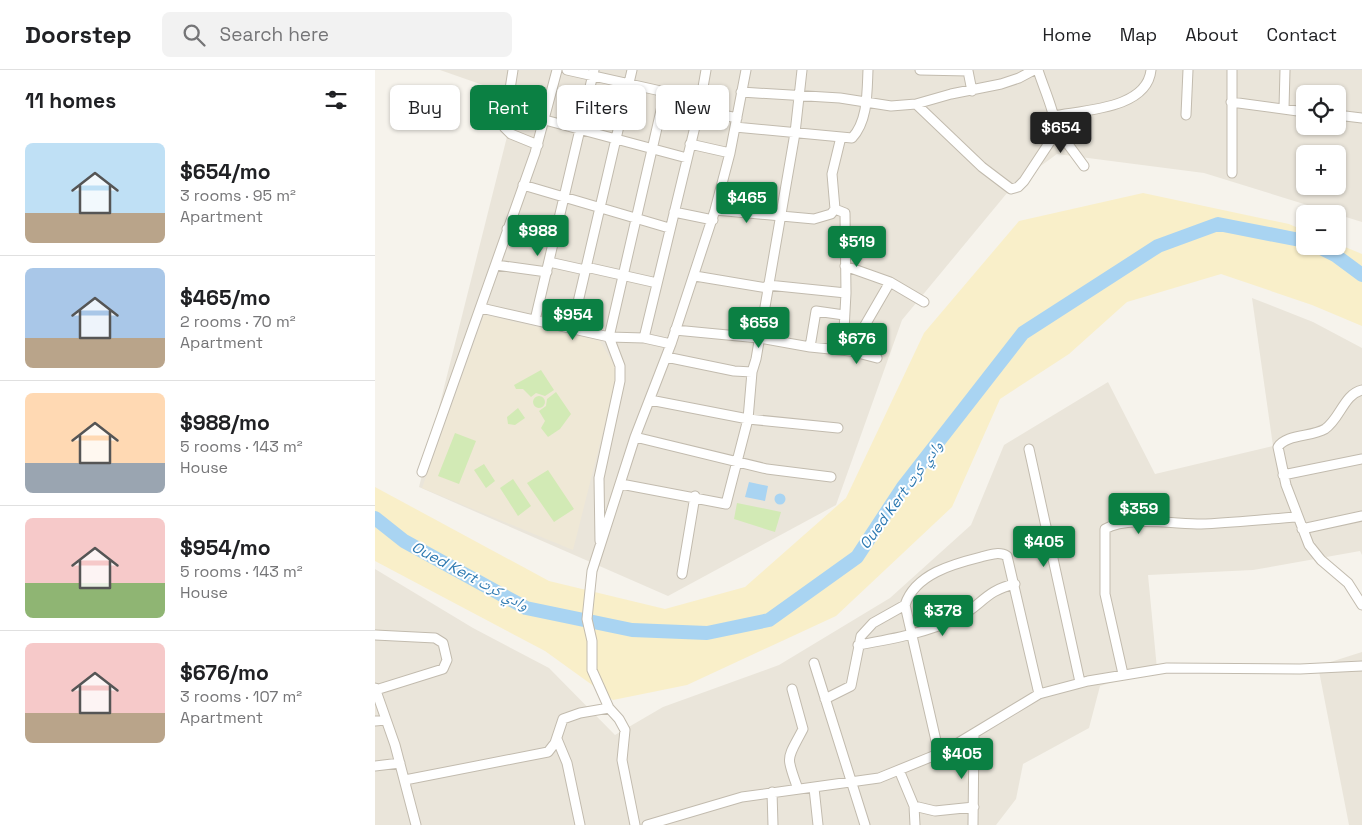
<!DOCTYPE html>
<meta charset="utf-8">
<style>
body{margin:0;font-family:"Space Grotesk","Noto Naskh Arabic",sans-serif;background:#f2f2f2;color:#202124;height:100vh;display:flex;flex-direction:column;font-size:19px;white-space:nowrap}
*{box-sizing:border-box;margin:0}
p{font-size:16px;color:#757577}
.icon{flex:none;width:28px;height:28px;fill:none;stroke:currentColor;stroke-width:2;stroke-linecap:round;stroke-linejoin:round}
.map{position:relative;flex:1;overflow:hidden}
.panel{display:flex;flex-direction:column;background:#fff;width:375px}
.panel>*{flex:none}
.guide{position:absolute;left:15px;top:15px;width:475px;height:45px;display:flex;gap:10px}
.fabs{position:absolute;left:921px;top:15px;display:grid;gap:10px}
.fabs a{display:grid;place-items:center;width:50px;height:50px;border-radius:8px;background:#fff;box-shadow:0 1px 4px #0004;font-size:25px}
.price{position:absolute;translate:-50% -42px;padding:0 11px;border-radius:5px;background:#0b8043;color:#fff;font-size:16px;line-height:32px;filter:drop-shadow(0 1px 2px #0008)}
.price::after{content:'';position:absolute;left:50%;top:30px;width:15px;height:11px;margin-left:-8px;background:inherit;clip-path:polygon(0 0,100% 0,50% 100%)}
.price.current{background:#222;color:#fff}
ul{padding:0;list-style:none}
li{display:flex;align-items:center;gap:15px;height:125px;padding:0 25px}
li+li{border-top:1px solid #e0e0e0}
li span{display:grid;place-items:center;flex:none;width:140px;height:100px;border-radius:8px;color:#555}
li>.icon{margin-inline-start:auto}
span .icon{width:60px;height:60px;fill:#fffc;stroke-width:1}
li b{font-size:21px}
h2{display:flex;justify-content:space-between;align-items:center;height:60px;padding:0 25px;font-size:21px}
.pill{padding:0 18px;border-radius:8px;background:#fff;box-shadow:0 1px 4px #0004;font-size:18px;line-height:45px}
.pill.current{background:#0b8043;color:#fff}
header{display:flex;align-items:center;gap:30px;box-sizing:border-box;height:70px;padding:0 25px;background:#fff;border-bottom:1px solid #e0e0e0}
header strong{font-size:24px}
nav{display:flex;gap:28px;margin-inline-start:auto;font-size:18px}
.search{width:350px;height:45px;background:#f2f2f2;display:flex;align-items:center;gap:12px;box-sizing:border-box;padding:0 18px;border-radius:8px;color:#757577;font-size:19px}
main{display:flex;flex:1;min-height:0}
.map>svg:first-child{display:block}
.residential{fill:#eae5da;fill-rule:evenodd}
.education{fill:#efe8d6}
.green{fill:#d2eab5}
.sand{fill:#f9efc9}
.water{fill:#a9d4f2}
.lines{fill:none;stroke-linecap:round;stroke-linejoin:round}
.river{stroke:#a9d4f2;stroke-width:14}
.minor-casing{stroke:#c2bbae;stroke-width:11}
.minor{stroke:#fff;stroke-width:9}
.labels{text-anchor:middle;stroke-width:4;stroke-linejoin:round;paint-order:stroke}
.water-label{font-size:15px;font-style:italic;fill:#2e7ab2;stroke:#fff}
</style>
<header>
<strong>Doorstep</strong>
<div class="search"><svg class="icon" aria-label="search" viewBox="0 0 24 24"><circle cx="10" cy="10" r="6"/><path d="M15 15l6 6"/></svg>Search here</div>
<nav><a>Home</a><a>Map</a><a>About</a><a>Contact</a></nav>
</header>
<main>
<section class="panel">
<h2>11 homes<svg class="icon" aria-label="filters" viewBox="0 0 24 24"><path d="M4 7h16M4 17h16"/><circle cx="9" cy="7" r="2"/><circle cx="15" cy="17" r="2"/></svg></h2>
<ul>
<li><span style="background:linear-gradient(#bfe0f5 70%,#b9a48a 0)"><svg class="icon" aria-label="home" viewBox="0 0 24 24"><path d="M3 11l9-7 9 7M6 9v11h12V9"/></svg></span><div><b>$654/mo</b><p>3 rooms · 95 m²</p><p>Apartment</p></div></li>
<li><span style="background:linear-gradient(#a9c7e8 70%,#b9a48a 0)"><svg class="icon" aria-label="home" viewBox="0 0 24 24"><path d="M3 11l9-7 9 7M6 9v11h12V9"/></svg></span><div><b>$465/mo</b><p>2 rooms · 70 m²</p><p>Apartment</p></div></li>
<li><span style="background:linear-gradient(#ffd9b3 70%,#9aa5b1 0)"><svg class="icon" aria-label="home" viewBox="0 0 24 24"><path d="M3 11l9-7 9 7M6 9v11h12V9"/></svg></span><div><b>$988/mo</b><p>5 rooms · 143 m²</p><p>House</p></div></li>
<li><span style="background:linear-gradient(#f6c9c9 65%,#8fb573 0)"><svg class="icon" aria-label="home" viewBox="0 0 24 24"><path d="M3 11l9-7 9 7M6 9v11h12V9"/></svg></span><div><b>$954/mo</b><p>5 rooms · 143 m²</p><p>House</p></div></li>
<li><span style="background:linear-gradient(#f6c9c9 70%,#b9a48a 0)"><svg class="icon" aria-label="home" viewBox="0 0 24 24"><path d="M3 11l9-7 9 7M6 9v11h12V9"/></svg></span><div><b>$676/mo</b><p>3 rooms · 107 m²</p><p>Apartment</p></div></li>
</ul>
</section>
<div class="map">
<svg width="987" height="755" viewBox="0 0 987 755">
<rect width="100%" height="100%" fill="#f6f3ec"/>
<path class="residential" d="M65 0H987V152L829 103 682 84 637 117 527 250 461 435 293 526 44 417 142 27ZM930 24H962V56H930ZM930 84H962V116H930Z
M877 228 938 252 987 278V485L985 481 878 500 773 505 782 599 725 616 714 658 648 694 641 729 621 755H0V499L98 558 174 598 240 665 288 637 404 595 515 528 596 455 629 375 733 312 780 404 898 376Z
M987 582V755H974L943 596Z"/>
<path class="education" d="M109 245 225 271 241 298 240 314 198 480 47 418Z"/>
<path class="green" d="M166 300 179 320 170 326 161 323 156 327 148 319H141L139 315Z
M181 322 196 344 185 359 173 367 166 358 170 351 164 341 171 336 172 329Z
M158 332a6 6 0 1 1 12 0a6 6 0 1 1-12 0Z
M143 338 150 348 140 355 133 354 132 347Z
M80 363 101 371 84 414 63 406Z
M109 394 120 411 111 418 99 400Z
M173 400 199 439 179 452 152 413Z
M138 409 156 436 143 446 125 418Z
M362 433 406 442 400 462 359 449Z"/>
<path class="sand" d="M768 123 914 154 930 161V176H962L963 174 987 184V256L937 235 846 204 752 232 694 284 625 329 577 437 461 546 312 615 238 630 170 581 0 491V417L174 511 290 539 370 517 471 428 549 263 644 151Z"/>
<path class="water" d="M374 412 393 416 390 431 370 427Z
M399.5 429a5.5 5.5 0 1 1 11 0a5.5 5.5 0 1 1-11 0Z"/>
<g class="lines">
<path class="river" d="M942 176 960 185 987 205
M0 448 29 471 151 538 257 560 332 563 394 550 482 487 528 417 648 263 783 176 843 154 930 171"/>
<defs>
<path id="minor" d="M138 0 129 57 136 64 163 75
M192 0 326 30
M545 0 593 1 597 21
M857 0V103
M366 22 465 28 516 36 541 34 576 24 626 14 644 8 659 0
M856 32 930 42
M541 34 607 97 636 119 643 117 649 111 680 64C683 48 668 17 663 0
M909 38 910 0
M324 40 362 48
M811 45 813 0
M962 45 987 48
M678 46C709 40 772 39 776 0
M170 50 312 88
M360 57 477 68C493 51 492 22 493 0
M681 58 709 96
M315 74 355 83
M148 115 294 158
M460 139 470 143 471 223 468 279
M340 140 439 149 456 144 460 139 457 104 466 67
M299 142 338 150
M132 159 179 167
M174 192 210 200
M121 195 172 202
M470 196 515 212 549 232
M211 197 282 213
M320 206 392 218
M393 215 471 223
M106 238 234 267 269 268 296 274
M160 250 219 0
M197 258 257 0
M300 260 384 268 435 277 475 281 502 288
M269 268 324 40 331 0
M435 277 441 241 469 245
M475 281 515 212
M291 287 359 301 377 302
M987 320C969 324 965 349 950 359 937 367 911 364 903 377L911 415 934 475 946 490 973 513 987 535
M275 330 373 349 463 358
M260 367 392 399 456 407
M654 379 705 612
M47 402 160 83 182 0
M908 405 987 389
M246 414 351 434 373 349 377 302 381 289 420 63 427 0
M927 459 987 446
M225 471 224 408 245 311V296L234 267 290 23
M307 504 320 426
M0 565 60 568 68 573 72 590 68 599 1 620
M483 575C517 569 552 563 584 547 606 536 611 520 640 514
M439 593 490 755
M748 604 730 524V459C751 446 800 454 826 454 858 453 890 449 923 447
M0 618 20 675 41 755
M417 619 428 659C412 690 410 684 423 719
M450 629 476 616 486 566 498 553 530 535
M0 651 11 650
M182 669 192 693 205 755
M564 684 530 535C540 504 578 494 606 487 614 485 624 481 632 486L664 624
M0 696 25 693
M524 700 539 736 560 741 599 737
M30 710 173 682 180 673 188 649 205 643 234 638
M439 718 443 755
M397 722 398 755
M539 736 540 755
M260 755 247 690 250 660 244 649 234 638 217 600V571L212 549 217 501 260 367 296 274 340 140 355 83 371 0
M272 755 367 727 504 708 568 682 664 624 713 611 792 598 925 599 987 596
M598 755 599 665"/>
</defs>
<use href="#minor" class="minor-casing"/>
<use href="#minor" class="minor"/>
</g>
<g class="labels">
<g class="water-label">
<text transform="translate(526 425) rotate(-54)" y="5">Oued Kert وادي كرت</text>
<text transform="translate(95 506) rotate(28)" y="5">Oued Kert وادي كرت</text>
</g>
</g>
</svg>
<div class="fabs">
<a><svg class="icon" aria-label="locate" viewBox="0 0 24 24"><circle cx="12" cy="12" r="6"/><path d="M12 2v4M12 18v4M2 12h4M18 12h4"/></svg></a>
<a>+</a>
<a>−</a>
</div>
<b class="price current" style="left:686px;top:84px">$654</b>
<b class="price" style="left:372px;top:154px">$465</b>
<b class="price" style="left:163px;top:187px">$988</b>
<b class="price" style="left:482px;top:198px">$519</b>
<b class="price" style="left:198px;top:271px">$954</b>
<b class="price" style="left:384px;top:279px">$659</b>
<b class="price" style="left:482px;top:295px">$676</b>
<b class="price" style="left:764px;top:465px">$359</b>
<b class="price" style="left:669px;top:498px">$405</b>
<b class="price" style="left:568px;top:567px">$378</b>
<b class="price" style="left:587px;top:710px">$405</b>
<div class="guide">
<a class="pill">Buy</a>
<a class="pill current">Rent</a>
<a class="pill">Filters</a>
<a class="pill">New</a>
</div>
</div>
</main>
